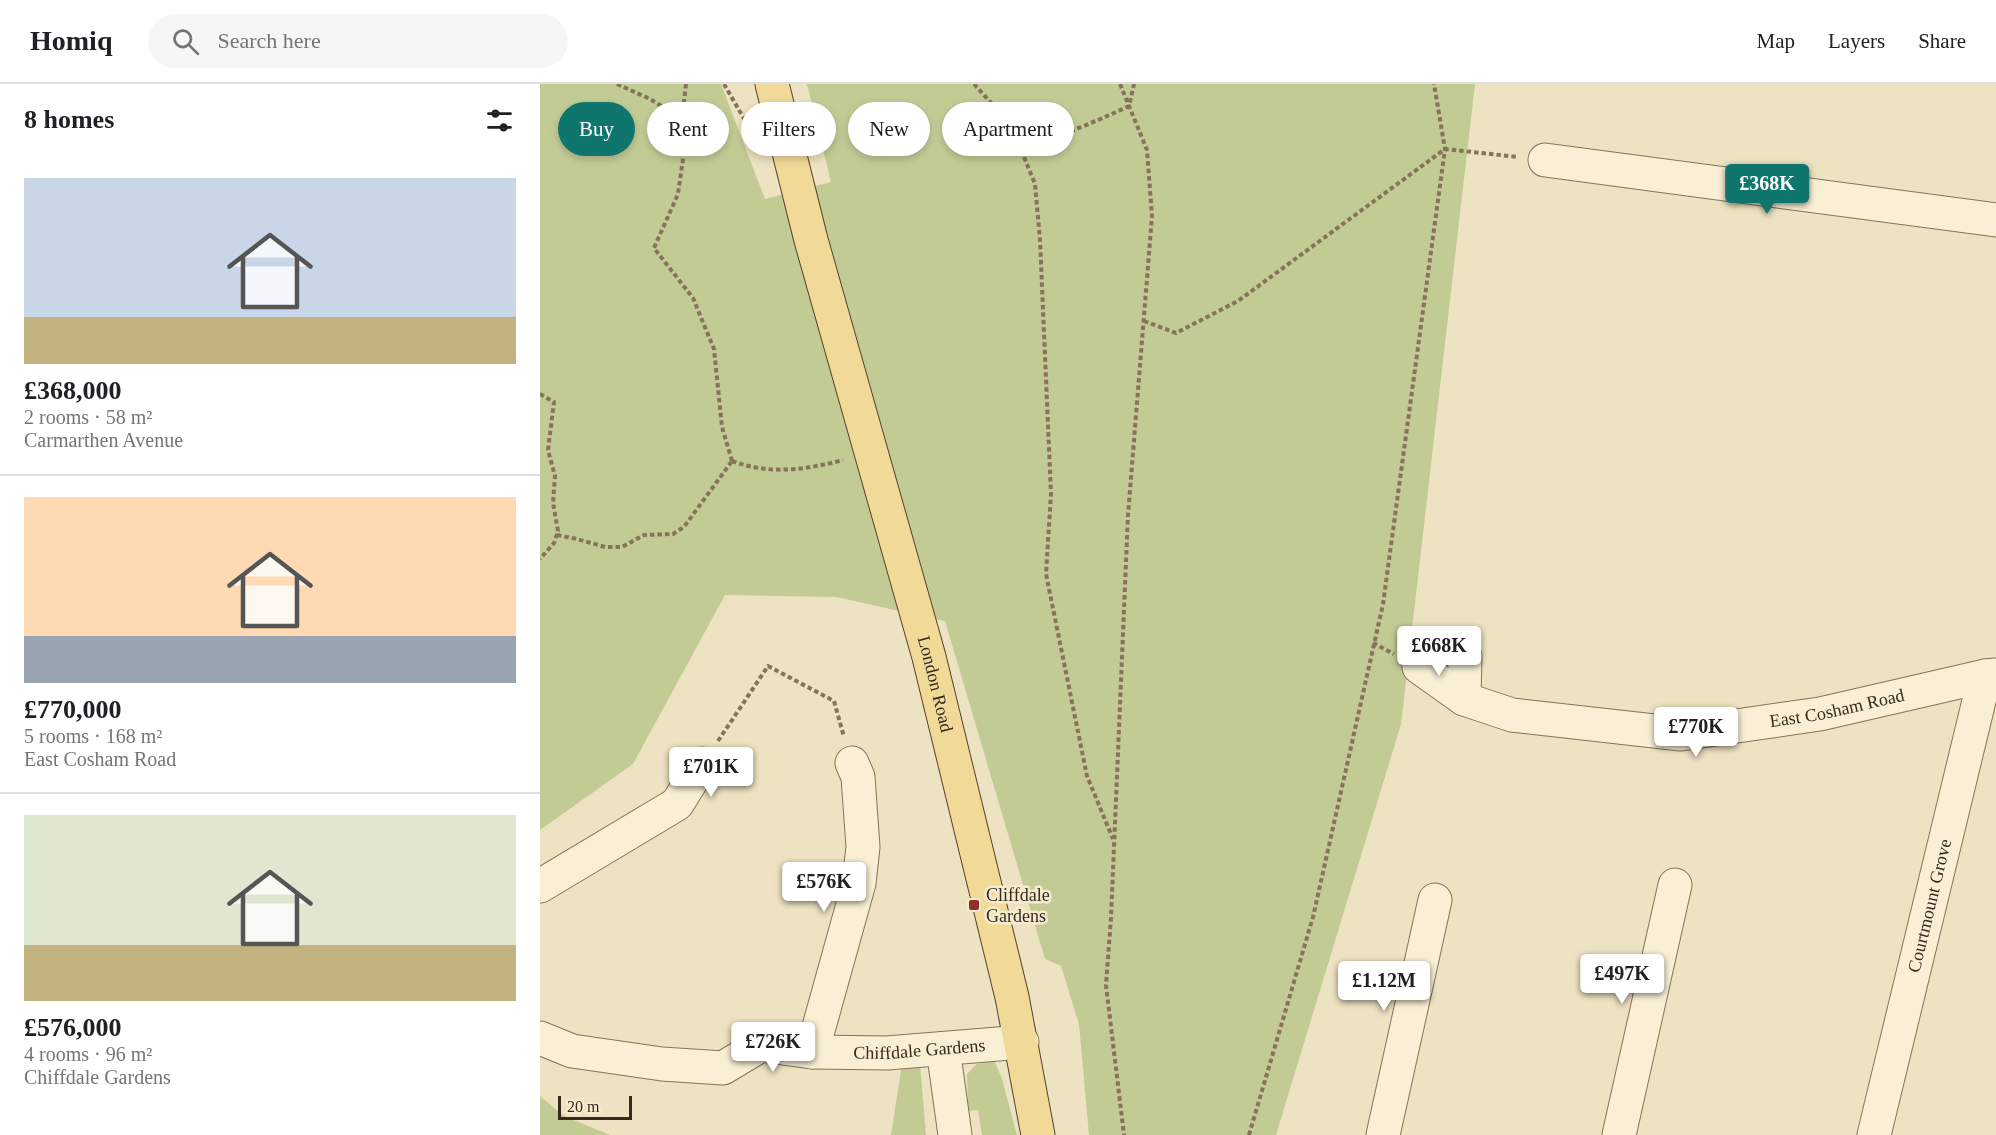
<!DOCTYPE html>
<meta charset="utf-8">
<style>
body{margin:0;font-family:Georgia,serif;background:#f6f6f6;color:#202124;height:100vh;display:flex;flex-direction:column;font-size:22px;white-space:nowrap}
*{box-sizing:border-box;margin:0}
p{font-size:20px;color:#757577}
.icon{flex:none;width:33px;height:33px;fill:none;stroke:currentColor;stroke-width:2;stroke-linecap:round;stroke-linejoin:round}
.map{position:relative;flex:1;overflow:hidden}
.panel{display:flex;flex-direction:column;background:#fff;width:540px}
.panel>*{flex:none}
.banner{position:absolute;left:18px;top:18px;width:570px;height:54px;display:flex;gap:12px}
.scale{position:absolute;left:18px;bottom:15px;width:74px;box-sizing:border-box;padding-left:6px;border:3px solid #362a1d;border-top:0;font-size:16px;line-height:21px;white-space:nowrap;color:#362a1d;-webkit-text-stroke:4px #f5ecd0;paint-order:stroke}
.price{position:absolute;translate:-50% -51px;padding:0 14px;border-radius:6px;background:#fff;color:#222;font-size:20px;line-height:39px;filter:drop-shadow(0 2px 3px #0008)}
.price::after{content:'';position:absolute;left:50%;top:36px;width:18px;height:14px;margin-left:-9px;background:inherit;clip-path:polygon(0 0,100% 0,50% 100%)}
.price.selected{background:#0f766e;color:#fff}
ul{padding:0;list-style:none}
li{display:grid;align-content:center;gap:12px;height:318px;padding:0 24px}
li+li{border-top:2px solid #e0e0e0}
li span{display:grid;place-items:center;height:186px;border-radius:0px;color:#555}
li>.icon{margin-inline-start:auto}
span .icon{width:108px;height:108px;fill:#fffc;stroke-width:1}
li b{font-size:26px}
h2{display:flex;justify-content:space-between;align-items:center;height:72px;padding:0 24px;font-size:26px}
.tag{padding:0 21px;border-radius:27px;background:#fff;box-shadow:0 3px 9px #0003;font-size:21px;line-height:54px}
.tag.selected{background:#0f766e;color:#fff}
header{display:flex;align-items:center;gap:36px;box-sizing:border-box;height:84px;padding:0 30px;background:#fff;border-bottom:2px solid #e0e0e0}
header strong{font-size:28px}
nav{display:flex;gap:33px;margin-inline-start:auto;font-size:21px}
.search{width:420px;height:54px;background:#f6f6f6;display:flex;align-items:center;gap:15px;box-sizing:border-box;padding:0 21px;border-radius:33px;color:#757577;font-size:22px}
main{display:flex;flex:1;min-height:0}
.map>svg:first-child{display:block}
.green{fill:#c3cb95}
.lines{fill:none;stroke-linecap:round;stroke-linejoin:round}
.minor-casing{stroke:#877358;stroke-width:35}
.major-casing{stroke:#54412d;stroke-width:35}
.path{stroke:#877358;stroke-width:4;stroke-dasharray:4.5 3;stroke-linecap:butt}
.minor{stroke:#f8efd4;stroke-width:33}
.major{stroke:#f1d998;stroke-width:33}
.poi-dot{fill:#952d29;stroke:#f5ecd0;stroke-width:2}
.labels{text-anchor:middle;stroke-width:5;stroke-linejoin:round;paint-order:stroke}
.street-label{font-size:18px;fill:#362a1d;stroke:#f5ecd0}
.poi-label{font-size:18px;fill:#362a1d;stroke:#f5ecd0;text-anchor:start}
</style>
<header>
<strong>Homiq</strong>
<div class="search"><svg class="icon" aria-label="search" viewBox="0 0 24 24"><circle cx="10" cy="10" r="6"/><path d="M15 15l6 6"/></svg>Search here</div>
<nav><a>Map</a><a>Layers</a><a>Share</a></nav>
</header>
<main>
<section class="panel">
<h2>8 homes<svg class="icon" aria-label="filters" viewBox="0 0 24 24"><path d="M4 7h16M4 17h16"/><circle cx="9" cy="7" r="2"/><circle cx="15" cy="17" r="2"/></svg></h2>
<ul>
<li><span style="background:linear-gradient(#c9d6e8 75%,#c2b280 0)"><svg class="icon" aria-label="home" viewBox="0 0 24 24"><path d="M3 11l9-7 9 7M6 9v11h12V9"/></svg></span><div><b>£368,000</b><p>2 rooms · 58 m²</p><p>Carmarthen Avenue</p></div></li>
<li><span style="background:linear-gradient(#ffd9b3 75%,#9aa5b1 0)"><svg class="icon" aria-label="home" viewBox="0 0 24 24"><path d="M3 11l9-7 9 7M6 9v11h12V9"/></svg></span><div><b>£770,000</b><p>5 rooms · 168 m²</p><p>East Cosham Road</p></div></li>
<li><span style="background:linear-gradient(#dfe7d0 70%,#c2b280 0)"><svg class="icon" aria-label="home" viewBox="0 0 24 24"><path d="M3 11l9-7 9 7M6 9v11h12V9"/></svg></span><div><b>£576,000</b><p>4 rooms · 96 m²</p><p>Chiffdale Gardens</p></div></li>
</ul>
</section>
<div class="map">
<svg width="1456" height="1051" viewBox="0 0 1456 1051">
<rect width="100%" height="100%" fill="#ede2c1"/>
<path class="green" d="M0 0H181L225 115 291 98 267 0H935L861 640 736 1051H549L539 940 521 882 505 875 405 537 296 513 185 511 93 680 0 746Z
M454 976 462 995 477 1051H442L438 1026 428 1027 427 990 437 980Z
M362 980H380L386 1051H351Z
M0 1012 24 1032 70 1051H0Z"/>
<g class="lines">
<defs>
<g id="minor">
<path d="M1005 76 1456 136"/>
<path id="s1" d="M879 583 924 615 972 631 1141 650 1280 630 1445 592 1456 591"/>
<path d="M924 615 925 572"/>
<path d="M0 802 137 720 162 680"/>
<path id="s2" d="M0 954 32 967 122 980 183 984 221 961 272 968 347 969 482 958"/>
<path d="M402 965 405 979 415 1051"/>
<path d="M272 968 319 799 323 763 318 693 312 679"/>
<path d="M843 1051 895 816"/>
<path d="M1079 1051 1135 801"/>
<path id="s3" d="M1334 1051 1445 592"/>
</g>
<g id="major">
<path id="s4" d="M232 0 271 156 389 573 472 913 498 1051"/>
</g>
</defs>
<use href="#minor" class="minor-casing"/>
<use href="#major" class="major-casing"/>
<path class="path" d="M77 0 110 15 142 35
M146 0 142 35 144 68 138 110 114 164 153 214 174 265 182 343 192 377
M184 0 210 45 216 63
M434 0 471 41 495 100 500 156 511 410 506 490 547 692 573 755
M580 0 607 66 612 132 588 431 571 834 566 901 584 1051
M482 68C517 52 554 39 589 22L594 0
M604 237 636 249 698 217 905 65 978 73
M0 310 14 318 8 366 15 392 13 419 18 447 14 459 0 475
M192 377C230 391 265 386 303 376
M17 451 37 455 65 463H82L104 451 133 450 144 443 192 377
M833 559 854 570
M178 657 228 582 294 617 304 653
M709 1051 773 833 843 520 905 65 894 0"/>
<use href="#minor" class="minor"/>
<use href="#major" class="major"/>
</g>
<rect class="poi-dot" x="428" y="815" width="12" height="12" rx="3"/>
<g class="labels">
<g class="street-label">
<text dy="6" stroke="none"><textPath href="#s4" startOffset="622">London Road</textPath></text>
<text dy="6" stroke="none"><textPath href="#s1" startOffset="434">East Cosham Road</textPath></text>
<text dy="6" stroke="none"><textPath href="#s3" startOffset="236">Courtmount Grove</textPath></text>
<text dy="6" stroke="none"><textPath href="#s2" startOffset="390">Chiffdale Gardens</textPath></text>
</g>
<g class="poi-label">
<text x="446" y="817">Cliffdale<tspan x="446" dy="21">Gardens</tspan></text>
</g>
</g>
</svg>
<div class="scale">20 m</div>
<b class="price selected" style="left:1227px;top:131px">£368K</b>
<b class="price" style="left:899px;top:593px">£668K</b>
<b class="price" style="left:1156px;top:674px">£770K</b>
<b class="price" style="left:171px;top:714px">£701K</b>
<b class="price" style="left:284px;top:829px">£576K</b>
<b class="price" style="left:1082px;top:921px">£497K</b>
<b class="price" style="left:844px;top:928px">£1.12M</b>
<b class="price" style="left:233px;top:989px">£726K</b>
<div class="banner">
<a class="tag selected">Buy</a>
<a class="tag">Rent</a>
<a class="tag">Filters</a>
<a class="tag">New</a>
<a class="tag">Apartment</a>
</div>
</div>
</main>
